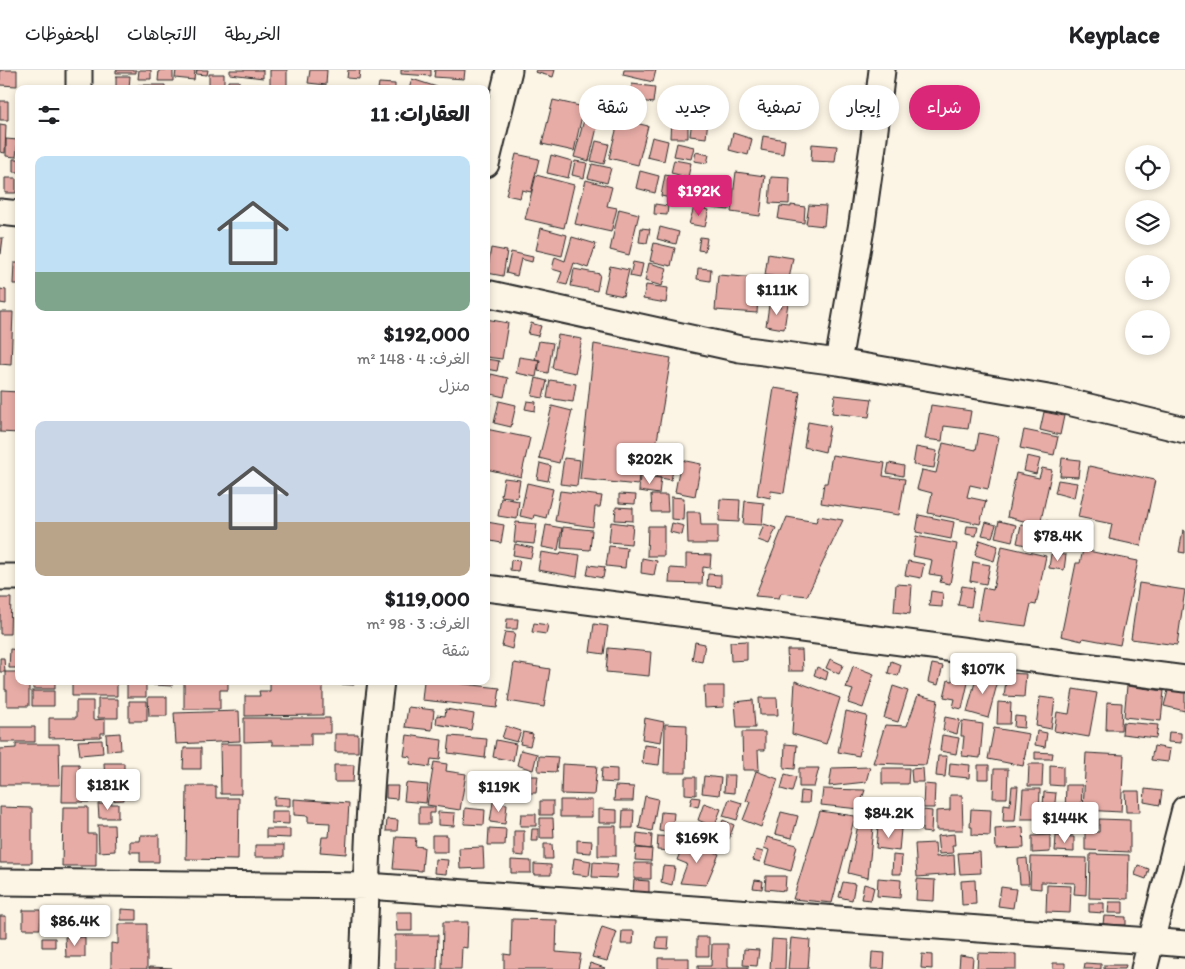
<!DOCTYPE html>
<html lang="ar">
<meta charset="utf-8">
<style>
body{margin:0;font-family:Itim,"Playpen Sans Arabic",sans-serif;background:#f6f6f6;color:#202124;direction:rtl;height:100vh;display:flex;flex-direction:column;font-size:19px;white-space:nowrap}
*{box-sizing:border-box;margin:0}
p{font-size:16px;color:#757577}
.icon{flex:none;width:28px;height:28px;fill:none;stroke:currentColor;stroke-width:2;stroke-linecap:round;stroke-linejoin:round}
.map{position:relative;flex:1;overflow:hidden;direction:ltr}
.details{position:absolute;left:15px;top:15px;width:475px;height:600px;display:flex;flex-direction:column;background:#fff;border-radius:10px;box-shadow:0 2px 8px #0003;direction:rtl}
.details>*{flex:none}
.top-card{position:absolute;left:505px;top:15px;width:475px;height:45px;direction:rtl;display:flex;gap:10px}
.tools{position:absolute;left:1125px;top:75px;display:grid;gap:10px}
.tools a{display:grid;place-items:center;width:45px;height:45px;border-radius:50%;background:#fff;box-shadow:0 2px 8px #0003;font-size:25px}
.price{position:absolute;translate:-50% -42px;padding:0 11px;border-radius:5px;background:#fff;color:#222;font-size:16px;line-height:32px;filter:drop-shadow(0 1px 2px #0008)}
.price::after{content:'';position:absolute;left:50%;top:30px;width:15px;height:11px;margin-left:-8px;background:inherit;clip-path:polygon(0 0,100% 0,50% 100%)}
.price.current{background:#db2777;color:#fff}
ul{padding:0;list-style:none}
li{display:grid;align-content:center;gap:10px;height:265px;padding:0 20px}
li span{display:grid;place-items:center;height:155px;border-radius:10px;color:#555}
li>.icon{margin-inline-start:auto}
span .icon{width:90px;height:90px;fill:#fffc;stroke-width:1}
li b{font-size:21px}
h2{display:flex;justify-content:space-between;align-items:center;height:60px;padding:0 20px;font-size:21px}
.pill{padding:0 18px;border-radius:22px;background:#fff;box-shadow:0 2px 8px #0003;font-size:18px;line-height:45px}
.pill.current{background:#db2777;color:#fff}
header{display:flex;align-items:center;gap:30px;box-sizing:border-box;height:70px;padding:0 25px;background:#fff;border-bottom:1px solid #e0e0e0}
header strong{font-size:24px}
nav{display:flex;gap:28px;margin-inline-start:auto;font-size:18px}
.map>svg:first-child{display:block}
.building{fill:#e7aca6;stroke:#2b2b2b}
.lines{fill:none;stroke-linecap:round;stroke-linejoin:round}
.minor-casing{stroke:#2b2b2b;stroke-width:29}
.minor{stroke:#fcf5e5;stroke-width:25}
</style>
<header>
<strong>Keyplace</strong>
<nav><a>الخريطة</a><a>الاتجاهات</a><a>المحفوظات</a></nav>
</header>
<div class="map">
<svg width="1185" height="899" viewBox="0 0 1185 899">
<rect width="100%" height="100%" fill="#fcf5e5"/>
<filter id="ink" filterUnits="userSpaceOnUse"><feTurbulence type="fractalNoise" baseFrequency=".02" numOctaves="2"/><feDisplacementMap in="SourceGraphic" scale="10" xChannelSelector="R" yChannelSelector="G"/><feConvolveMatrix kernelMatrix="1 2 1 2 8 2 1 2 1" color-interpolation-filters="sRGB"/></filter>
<g filter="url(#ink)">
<path class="building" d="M0 0H17V16L0 15Z
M116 0H136V3H116Z
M139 0H151V9H138Z
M159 0H173V11H158Z
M176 0H195L194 10 175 8Z
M197 0H208L207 5 196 4Z
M230 0H263V8L230 4Z
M270 0H287V16H270Z
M310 0H327L326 15 308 13Z
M348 0H360L359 9 347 8Z
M401 0H431V6L401 4Z
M435 0H465L464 9 434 7Z
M536 0H555L553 7 535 2Z
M624 0H656L653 12 623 5Z
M209 4H224V19H209Z
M116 6H130L129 19H116Z
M412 9 443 19H409Z
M228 11H239V19H228Z
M379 13 395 14V19H378Z
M632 14 655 17 653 33 630 29Z
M138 15H165V19H138Z
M46 17H69V19H46Z
M553 30 584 37 574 81 542 74Z
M0 31H8V50H0Z
M585 46 599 49 589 91 574 87Z
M671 47H688V68H670Z
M619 49 648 56 638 95 609 88Z
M692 49 708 50 706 68 690 66Z
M0 54 6 55 5 83 0 82Z
M733 63 752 69 748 85 729 80Z
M763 66 785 70 783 84 761 80Z
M652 67 668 71 664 91 647 87Z
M6 69 18 70 16 87 6 86Z
M596 71 609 74 604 94 591 91Z
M677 73 694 77 691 89 674 86Z
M812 74 837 76 835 92 811 91Z
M696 82 709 85 707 93 694 91Z
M516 84 539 89 531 122 522 120 520 128 506 125Z
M551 85 572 91 568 108 547 103Z
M13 89H19V102H13Z
M674 90 691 93 688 107 671 103Z
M575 91 587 93 584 108 572 105Z
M592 94 611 98 607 113 588 108Z
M640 101 659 106 655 123 636 118Z
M736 102 765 106 760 146 731 142Z
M536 105 574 115 564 158 525 149Z
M665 105 695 111 691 132 661 126Z
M771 107 790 108 789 134 769 133Z
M5 108H16V123H5Z
M586 110 612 117 607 136 617 138 611 162 575 154Z
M714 118 731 119 729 140 712 138Z
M655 134 668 136 667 145 654 144Z
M791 135 805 137 804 153 778 149 780 136 791 137Z
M809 135 826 136 824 156 806 154Z
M694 137 709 140 705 157 689 154Z
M619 139 639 144 629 185 610 180Z
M660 157 679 162 676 174 657 169Z
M541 158 567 165 562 186 536 180Z
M641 158 650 159 647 173 639 172Z
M572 167 596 174 588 198 574 193 567 215 558 213 562 202 552 199 555 187 565 191Z
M700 167 707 168 705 181 698 180Z
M0 168H3L1 184H0Z
M654 173 675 178 671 196 650 191Z
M491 178 507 181 503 206 487 203Z
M511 182 533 187 532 192 521 189 517 206 506 203Z
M768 184 793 188 789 209 765 205Z
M633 192 643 194 640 208 630 206Z
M14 193H19V214H13Z
M649 193 667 198 662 216 645 211Z
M610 196 629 200 623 226 604 222Z
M698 198 711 199 710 211 697 209Z
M574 199 600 204 597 221 571 216Z
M718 205 759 208 757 243 715 240Z
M646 215 668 218 666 233 643 229Z
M0 219 6 220V234L0 233Z
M782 232 788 233 784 259 766 256 769 235 781 237Z
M0 242H13L11 295 0 294Z
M486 249 508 253 502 289 486 287Z
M531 253 541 256 538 266 528 264Z
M558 265 582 269 575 303 552 298Z
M539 271 553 273 548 303 538 301 540 290 535 289Z
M594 274 671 288 651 406 639 404 638 415 580 409Z
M519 287 539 290 536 307 516 303Z
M486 289 499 291 497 301 486 299Z
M491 304 508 308 504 327 487 323Z
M536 308 547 311 543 328 532 326Z
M550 310 576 314 573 332 547 328Z
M774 318 800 322 784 423 771 421 770 428 757 425Z
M0 321 19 322V363L0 362Z
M835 325 872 329 869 347 832 343Z
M499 331 516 335 511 357 494 353Z
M527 331 536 332 535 341 525 339Z
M486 333 490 334 486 355Z
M931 335 971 341 968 359 944 356 942 371 925 369Z
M552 336 572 341 559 393 539 388Z
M1044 342 1064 346 1060 365 1040 360Z
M808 352 830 356 825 382 804 377Z
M486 359 530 368 521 407 486 399V388L489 378 486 377Z
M1024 360 1058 367 1054 385 1020 378Z
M979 363 999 367 988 419 970 415 967 427 986 431 980 454 928 443 932 423 917 419 922 400 936 403 943 373 976 380Z
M916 377 937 381 934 398 913 395Z
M832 385 885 393 883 406 905 409 899 445 821 433 824 413H827Z
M1027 386 1040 389 1036 404 1024 401Z
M564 388 580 390 577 416 560 414Z
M1062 388 1080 390 1078 407 1060 406Z
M681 390 701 394 695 426 675 422Z
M659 392 674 396 671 410 656 407Z
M540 393 551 396 548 411 537 409Z
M889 393 904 396 903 406 887 403Z
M1089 396 1155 410 1141 476 1109 469 1112 454 1078 447Z
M1042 398 1052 400 1040 455 1007 447 1016 403 1039 408Z
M640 406 661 408 659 424 639 421Z
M504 408 520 410 517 428 501 426Z
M1058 410 1077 413 1074 428 1055 423Z
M527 413 553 419 546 448 534 445 533 449 520 446Z
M560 421 602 426 600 437H595L593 457 555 451Z
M619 424 636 425 635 434 619 433Z
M651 425H667L668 442H652Z
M671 427 684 428 683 450 671 449Z
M501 428 519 431 517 449 498 446Z
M720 429 740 430 739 452 719 451Z
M745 431 764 433 762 455 743 454Z
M616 437 633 438V451L615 450Z
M687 442H700L701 455H718V474H688Z
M919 445 954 452 951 469 916 462Z
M818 446 843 450 807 526 781 523 779 528 755 526 787 447 816 452Z
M1043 450 1068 456 1062 481 1038 476Z
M999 451 1016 455 1012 471 995 467Z
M487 452 504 455 501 473 486 470Z
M516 452 537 454 534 474 514 472Z
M611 452 633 455 631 474 609 472Z
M986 452 996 455 992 467 982 465Z
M672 453 684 456 682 465 670 462Z
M764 454 776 458 769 474 758 470Z
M1072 454 1091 459 1088 473 1068 469Z
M546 455 562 458 558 480 542 477Z
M1021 455 1038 458 1034 477 1017 473Z
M648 456H664V486H647Z
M967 456 978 457 976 466 966 464Z
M563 457 592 460 590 480 561 478Z
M1183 460 1185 461V483L1179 482Z
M916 466 957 474 950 514 940 512 942 506 929 504 932 490 913 486Z
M980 470 998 476 994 491 975 485Z
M515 474 533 478 531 488 513 485Z
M609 476 627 478 625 498 606 496Z
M1002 476 1046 486 1036 535 1031 534 1026 556 977 550 983 518 993 520Z
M1083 480 1138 491 1120 575 1083 568 1082 571 1061 566 1076 493H1080Z
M541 482 560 485 561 482 580 485 577 507 538 500Z
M686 484 711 485 710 498 703 497 702 514 669 513 670 498 686 499Z
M1051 484 1066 485 1064 500 1049 498Z
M642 488 657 491 654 505 641 503Z
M511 490 520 491 518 501 510 500Z
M908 491 924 494 921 508 905 505Z
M973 492 990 495 986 514 970 511Z
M589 495 605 497 603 508 587 505Z
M708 504 721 505V517L707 516Z
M1139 513 1185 520 1177 575 1131 569Z
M896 514 912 515 910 544 894 542Z
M962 516 974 518 971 537 958 535Z
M931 521 943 523 942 537 929 536Z
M0 528H11L10 564H0Z
M507 549H518L517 559H506Z
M534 553 548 555 546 564 532 562Z
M594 554 608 556 604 584 590 582Z
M505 562 515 563 512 579 502 576Z
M747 571V590L731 591 730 572Z
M695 572 705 574 702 592 692 590Z
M608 578 651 582 649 606 606 602Z
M10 579 19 580V598H9Z
M787 580H802L803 601H788Z
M0 588H4L5 602H0Z
M830 589 843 595 839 604 826 598Z
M891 591 901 595 898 606 888 603Z
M514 593 550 599 544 637 508 631Z
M932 594 943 596 938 615 928 612Z
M853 596 874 604 863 638 848 633 853 620 846 618Z
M817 597 828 602 826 610 814 605Z
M955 600 970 604 962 639 953 637 955 629 944 627 948 610 952 611Z
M978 601 999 607 988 648 967 642Z
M5 602H19V611H29V636H7V620H5Z
M1007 603 1026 604 1024 627 1004 626Z
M33 611H55V619H33Z
M72 611H117V626H72Z
M127 611H146V627H127Z
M153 611H172V616L153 615Z
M184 611H228V620H220V639H184Z
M270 611H323V645L245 646V626H260L259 621H270Z
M337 611H354V615L337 614Z
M424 611H437L500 618 497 638 422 630Z
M795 611 840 628 826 674 792 664Z
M1170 613 1185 617V641L1164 636Z
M704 616H724V637L705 638Z
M893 616 908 621 898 652 884 648Z
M1127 616 1164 621 1161 651 1124 647Z
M1073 619 1097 623 1089 667 1054 661 1057 642 1069 644Z
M32 621H54V636H32Z
M918 625 938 630 926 695 873 693 885 655 907 656Z
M148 627H167V646H149Z
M1040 627 1055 629 1051 659 1036 656Z
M759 628H777L778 645H760Z
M98 629H118V648H98Z
M753 630 755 658H737L735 632Z
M76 631H93V650L105 649V663H101V667L49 668V648H76Z
M129 631H147V651H129Z
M998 632 1011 633 1010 654H997Z
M1107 632 1122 633 1121 660H1106Z
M408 637 434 640 432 660 405 657Z
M446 639 474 644 471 660 436 654 437 645 445 646Z
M239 641 240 671 176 674 174 643Z
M846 641 867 646 859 686 838 682Z
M1015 646 1025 647 1024 658 1014 657Z
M945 647 960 650 957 664 943 660Z
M244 648H330V663H311V675H272V671L244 672Z
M645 648 664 652 661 672 642 669Z
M962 651 983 654 980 688 962 686 964 666H961Z
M1123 652 1158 655 1156 668 1122 664Z
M665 654 687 655 686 703H664Z
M506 656 521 661 517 672 502 668Z
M0 657H35V672H0Z
M994 658 1029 664 1023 696 988 689Z
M1037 661 1047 663 1045 677 1035 675Z
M523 662 533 664 530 676 520 674Z
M742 662H765V680H758L759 700H743Z
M1169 662 1181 663V673L1168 672Z
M120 663 121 680 107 681 106 664Z
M335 664H358V682H335Z
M407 665 442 670 440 690 431 689 430 697 410 694 411 687 404 686Z
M942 665 959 668 956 684 940 681Z
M450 666 487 669 485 688 448 683Z
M102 670 103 683 80 685 78 671Z
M496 670 516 674 513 691 493 687Z
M16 674H59L60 715H0V679L16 678Z
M220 674H241V724H221Z
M785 674 797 675 795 699 784 698Z
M644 675 661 677 659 695 642 693Z
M1154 676 1170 679 1168 692 1151 690Z
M184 678H201V699H183Z
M521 680 537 684 533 700 517 695Z
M1035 682 1053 683 1052 689H1035Z
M1086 683 1124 685 1121 742 1083 740Z
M539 686 558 687 556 702 538 701Z
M938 686H947L945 707 936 706Z
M434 692 447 694 446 701 466 704 460 740 427 735Z
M104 693H124V713H105Z
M950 693 970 695 969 708 949 706Z
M63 694H79L80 712H91L90 732H62Z
M562 694 597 696 594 725 561 724Z
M1029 694H1043L1042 716H1028Z
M334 695H354L353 712H334Z
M978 695H989V709H978Z
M1050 695 1063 696V716L1050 715Z
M870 697 866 712 829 716 832 698Z
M602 698 617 699V713L601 712Z
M799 698H819L814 717H799Z
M882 698H909L908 714H882Z
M923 698 924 712H912L911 699Z
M994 699H1008L1007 728H993Z
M756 701 778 709 761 757 743 750 750 732 746 731Z
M785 704 796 707 792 722 781 719Z
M725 705H735L734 723 724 722Z
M526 706H538L536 723H525Z
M704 706 721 708 719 725 702 723Z
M685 707H696V725L685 724Z
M406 713 428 715 426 733 404 731Z
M924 714 935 715 934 738H923Z
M108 715 124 716V730L108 731Z
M1066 715H1082L1081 742 1065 741Z
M187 716H216V728H239L238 790 186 789Z
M386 716H398L397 729 386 728Z
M615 716 634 717 633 731H614Z
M1012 716H1018L1015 751H1003L1004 734 1010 735Z
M823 719 865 720 859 739 821 735Z
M1023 719H1040L1039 749H1021Z
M1145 719 1162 721 1160 735 1144 732Z
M801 721 810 722 809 733H800Z
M1125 721H1139L1140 742H1126Z
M1044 722 1056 723 1053 751 1042 750Z
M950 725H962L963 760H936V741L950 740Z
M645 726 658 729 652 761 639 758Z
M274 727 290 728V736H274Z
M692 727 700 728 698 737 690 735Z
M294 729 349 733 346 784 320 782 322 767H329L330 753 308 752V746L294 745Z
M729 729 742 733 737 750 723 746Z
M560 730H592V747H560Z
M885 730 902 733 898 752 882 749Z
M540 731H553V745H540Z
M493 732 507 734 505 754 490 752Z
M704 733 721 739 714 757 698 750Z
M98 734H118V748H99Z
M0 737 32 738V793H0Z
M63 737H88V764H96V796H62Z
M419 737H435V743H430V754H419Z
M465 738 485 740 484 755 464 754Z
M599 739 617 740V753H599Z
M971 739 991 740 990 766 972 765V757H970Z
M623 740H634L633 758H622Z
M923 740 932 741 931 763 922 762Z
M271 741H289V754L271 753Z
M820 741 855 746 832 833 793 829Z
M438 742 455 743 454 756 438 755Z
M661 742 674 743 672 763 659 761Z
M781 742 798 746 792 768 775 764Z
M521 744H536V756H520Z
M540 748H553L554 768H540Z
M387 749 398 750 397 761H386Z
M1099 749 1130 750V782L1085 780V762H1099Z
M723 750 734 755 729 769 717 764Z
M1056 750H1073V765H1055Z
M98 755H114L115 781 99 782Z
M858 755 873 758 868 808 848 803Z
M598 756H616V786H598Z
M689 756 709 762 706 772 686 766Z
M878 757 901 759 899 781 876 778Z
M1023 757 1024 778 996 779 995 759Z
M489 758 506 759 505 775H488Z
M266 759H290V768L266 767Z
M532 759H538V771H531Z
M514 761H524V786L514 785Z
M637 763 652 765 651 779 636 777Z
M954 764 955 775H952L953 783 939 784 937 766Z
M141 765H159V792H140V782H130V771H140Z
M432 765H447V782H432Z
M1050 765V782L1032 783V766Z
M658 766 673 767 672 781 657 780Z
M1056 766 1074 767V782L1055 781Z
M396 767 416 768 415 776 424 777 422 801 393 799Z
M767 767 797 775 791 801 765 794 769 780 764 778Z
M577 770 592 771 591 783 577 782Z
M685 770 719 784 706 815 680 813 687 794 677 790Z
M935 773 936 787 954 785 955 804 917 807 915 774Z
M544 774H552L553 789H544Z
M255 775H284V787H255Z
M483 777 484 798 460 799 459 778Z
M636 778 652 779 651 791 635 790Z
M756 780 763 782 760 792 753 790Z
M980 782 981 803 960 804 958 783Z
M1090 784 1129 785 1128 829 1089 828Z
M893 785 902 786 901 804H892Z
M1031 787 1087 788 1086 825 1074 824 1075 813 1041 812V819L1030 818Z
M574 788 591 791 589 806 572 804Z
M1027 788 1029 814H1020L1018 789Z
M435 789 448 790 446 804 434 803Z
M511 790 531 791V803H511Z
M593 792 618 794 616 808 592 807Z
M634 793H651V809H634Z
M534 794 551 795V805H534Z
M1138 795 1149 799 1146 809 1135 805Z
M663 796 675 797 672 815 661 812Z
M766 806H786L785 821 765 819Z
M878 808 901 810 900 828 877 826Z
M917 809 935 810 934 831 916 830Z
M634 810 649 811V824L633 822Z
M755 810 763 811 762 819 753 818Z
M975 810 976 834 962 835 961 811Z
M843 812 855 814 852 830 839 827Z
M864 814 874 817 871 830 861 829Z
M1047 815 1071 816 1070 843 1046 842Z
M1001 817 1016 819 1013 838 998 836Z
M1109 832H1123V843H1108Z
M1089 833H1104V843L1089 842Z
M73 839H90V858H72Z
M121 839 137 840V850H121Z
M23 840H41L40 859H23Z
M396 842H412V861H397Z
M0 846H6V868H0Z
M1104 846 1126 847V855L1103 854Z
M512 849 557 850 556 882 581 884 578 899H504V884L511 885Z
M443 852H468L467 878 462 877 461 899H442Z
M118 854H147V899H111V873L118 874Z
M602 857 617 862 607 891 592 887Z
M622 861H634L633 874H621Z
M395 865H438L437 899H395Z
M65 867H85V887H66Z
M657 867H669L668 879 656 878Z
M697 867H709V886H697Z
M42 868H55V877H42Z
M791 868 810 870 808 899H788Z
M772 869 786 870 785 899H770Z
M712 874H728V897H748V899H698V896H711Z
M744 879 759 880 757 896 743 895Z
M872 882 885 883 884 899H871Z
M978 883 1016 884V899H977Z
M922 884 932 885V899L921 898Z
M960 885 973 887 972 899H959Z
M658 888H689V899H658Z
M590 893 605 898 604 899H588Z
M1053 893H1065V899H1053Z
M1085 893 1101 894V899H1084Z
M1104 895H1126L1125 899H1104Z
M149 897 172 898V899H149Z"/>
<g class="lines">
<defs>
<path id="minor" d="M79 0V19
M486 94 509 0
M0 142 19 144
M486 223 740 279 838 292 1060 330 1185 360
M838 292 862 153 873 76 882 0
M0 507H19
M486 518 1185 609
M0 812 367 816 1150 871 1185 874
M363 899C367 803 369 706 381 611
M1144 899 1185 739"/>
</defs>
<use href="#minor" class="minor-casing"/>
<use href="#minor" class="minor"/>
</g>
</g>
</svg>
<div class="tools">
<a><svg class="icon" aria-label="locate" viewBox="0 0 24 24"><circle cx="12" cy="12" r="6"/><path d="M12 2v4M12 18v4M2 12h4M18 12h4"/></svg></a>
<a><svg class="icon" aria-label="layers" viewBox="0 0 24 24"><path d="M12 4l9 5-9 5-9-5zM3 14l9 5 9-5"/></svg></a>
<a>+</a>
<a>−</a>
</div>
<b class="price current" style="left:699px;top:147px">$192K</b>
<b class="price" style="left:777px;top:246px">$111K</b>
<b class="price" style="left:650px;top:415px">$202K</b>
<b class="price" style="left:1058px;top:492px">$78.4K</b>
<b class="price" style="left:983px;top:625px">$107K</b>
<b class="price" style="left:108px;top:741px">$181K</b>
<b class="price" style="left:499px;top:743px">$119K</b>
<b class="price" style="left:889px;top:769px">$84.2K</b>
<b class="price" style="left:1065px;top:774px">$144K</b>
<b class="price" style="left:697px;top:794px">$169K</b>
<b class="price" style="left:75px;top:877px">$86.4K</b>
<div class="top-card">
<a class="pill current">شراء</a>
<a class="pill">إيجار</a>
<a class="pill">تصفية</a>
<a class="pill">جديد</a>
<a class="pill">شقة</a>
</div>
<section class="details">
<h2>العقارات: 11<svg class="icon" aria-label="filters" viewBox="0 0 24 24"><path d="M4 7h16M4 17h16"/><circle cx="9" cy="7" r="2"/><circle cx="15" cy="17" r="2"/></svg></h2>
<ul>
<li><span style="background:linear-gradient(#bfe0f5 75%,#7fa58c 0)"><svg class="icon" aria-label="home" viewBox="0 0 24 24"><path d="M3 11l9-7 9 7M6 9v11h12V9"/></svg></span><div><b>$192,000</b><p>الغرف: 4 · 148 m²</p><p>منزل</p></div></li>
<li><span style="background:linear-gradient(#c9d6e8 65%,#b9a48a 0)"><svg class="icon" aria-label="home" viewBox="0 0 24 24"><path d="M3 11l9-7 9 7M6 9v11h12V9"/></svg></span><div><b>$119,000</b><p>الغرف: 3 · 98 m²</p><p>شقة</p></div></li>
</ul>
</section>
</div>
